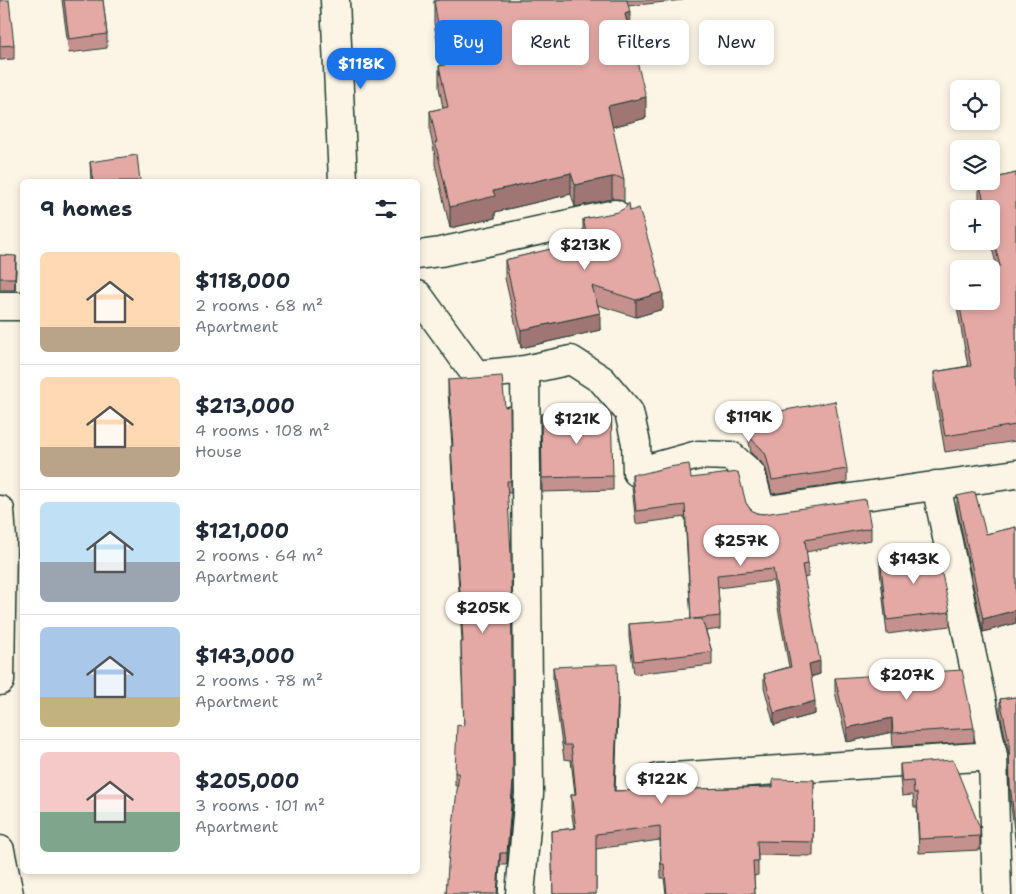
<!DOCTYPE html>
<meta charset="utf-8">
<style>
body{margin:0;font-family:"Shantell Sans",sans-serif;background:#f2f2f3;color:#1f2937;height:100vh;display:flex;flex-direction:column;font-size:19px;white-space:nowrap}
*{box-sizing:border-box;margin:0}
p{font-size:16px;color:#747a83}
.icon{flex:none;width:28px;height:28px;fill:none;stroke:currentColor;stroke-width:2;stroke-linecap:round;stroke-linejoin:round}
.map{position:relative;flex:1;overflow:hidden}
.drawer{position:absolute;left:20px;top:179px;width:400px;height:695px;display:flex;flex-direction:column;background:#fff;border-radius:8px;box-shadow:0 2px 8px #0003}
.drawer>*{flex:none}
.guide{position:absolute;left:435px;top:20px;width:475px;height:45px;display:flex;gap:10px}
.fabs{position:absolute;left:950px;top:80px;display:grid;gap:10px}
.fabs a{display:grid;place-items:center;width:50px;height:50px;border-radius:8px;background:#fff;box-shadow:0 2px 8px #0003;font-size:25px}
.price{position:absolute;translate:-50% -42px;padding:0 11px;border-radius:18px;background:#fff;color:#222;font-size:16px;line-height:32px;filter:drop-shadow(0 1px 2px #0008)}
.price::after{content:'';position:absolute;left:50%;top:30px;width:15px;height:11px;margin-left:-8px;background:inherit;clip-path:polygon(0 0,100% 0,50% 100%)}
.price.active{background:#1a73e8;color:#fff}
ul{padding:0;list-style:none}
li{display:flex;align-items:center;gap:15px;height:125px;padding:0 20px}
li+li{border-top:1px solid #e0e1e3}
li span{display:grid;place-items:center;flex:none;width:140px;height:100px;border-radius:8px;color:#555}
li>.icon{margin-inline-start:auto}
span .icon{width:60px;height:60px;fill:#fffc;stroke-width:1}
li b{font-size:21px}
h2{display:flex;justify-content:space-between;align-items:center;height:60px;padding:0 20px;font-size:21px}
.tag{padding:0 18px;border-radius:8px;background:#fff;box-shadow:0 2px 8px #0003;font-size:18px;line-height:45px}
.tag.active{background:#1a73e8;color:#fff}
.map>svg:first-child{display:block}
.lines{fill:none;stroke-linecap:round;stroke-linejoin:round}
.minor-casing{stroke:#1f3d34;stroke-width:31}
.minor{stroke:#fcf5e5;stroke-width:28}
.wall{fill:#c4918e;stroke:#1f3d34}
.shaded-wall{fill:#a07674;stroke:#1f3d34}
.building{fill:#e4a9a5;stroke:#1f3d34}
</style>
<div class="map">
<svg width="1016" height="894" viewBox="0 0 1016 894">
<rect width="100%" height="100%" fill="#fcf5e5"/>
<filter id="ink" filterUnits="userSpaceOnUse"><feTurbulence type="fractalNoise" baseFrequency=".02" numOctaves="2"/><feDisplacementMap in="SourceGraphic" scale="10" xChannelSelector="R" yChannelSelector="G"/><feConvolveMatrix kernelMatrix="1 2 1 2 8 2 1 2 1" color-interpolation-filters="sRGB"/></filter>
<g filter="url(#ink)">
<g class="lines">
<defs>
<path id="minor" d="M335 0 343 181
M418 255 440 252 615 214
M418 295 476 375 525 370 529 794 520 894
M0 306H22
M525 370 571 360 602 380 629 412 636 443 637 472 698 455 731 456 751 474 761 511 1016 474
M936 485 993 756 997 894
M0 510 2 540 0 681
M658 778 993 756
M0 850 9 894"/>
</defs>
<use href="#minor" class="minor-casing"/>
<use href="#minor" class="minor"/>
</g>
<path class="wall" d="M0 0 14 45V59L0 60Z
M62 0H103L107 34V48L69 53Z
M440 0H683L628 6 630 33 646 118 612 127 624 180V202L619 199H612L575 207 571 194 495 212V218L450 228 435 164V155L430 132V111L443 108 439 87V66L441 65 434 23V1Z
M90 162 140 181H91Z
M1016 173V441L945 452 934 388V372L968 366 954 291V275L997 267 990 241H991V209H982L979 198V182Z
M630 211 663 309 636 317 598 305 600 330 521 348 505 278V260L569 245V237L583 233V219Z
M0 255 16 268 15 290H0Z
M448 380 505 407 510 406 511 493H507L513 793 507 865H500L498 894H446L458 786H455V773L464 726 461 654V642H462L451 458V446H452L448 393Z
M541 414 613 476V490L542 492Z
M747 417 847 469V483L772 494 766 469 761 462 751 453 747 431Z
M632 474 691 478 746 503 750 509 756 513 871 528V540L806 552 808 564V577L804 578 820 674 811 677 815 714 774 725 764 687V674L789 667 773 581 718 588 720 616V629L706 631 712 652V665L634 674 629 637V624L691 620 685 517 636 524 632 487Z
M957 496 986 534 1016 527V623L983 632 957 509Z
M880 557 950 612V626L887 634 880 571Z
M553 667 618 707 615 791 773 787 814 780 813 856 758 855V875L754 876 755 894H666L664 878H661L660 840 596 849V894H553L551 831 574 828 571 809V795L575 794 571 760 564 759 553 681Z
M835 678 974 728V742L893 747 892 732 847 742 835 692Z
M1016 697V847L1010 798 1009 755 1000 713V699Z
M900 764 980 828V850L919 853 917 807H914L913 795 902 796 900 778Z"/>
<path class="shaded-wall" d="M630 12V34L625 14Z
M646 97V118L608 128V106Z
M571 173V194L495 212V218L450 228V207L493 191Z
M612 177V199L575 207V185Z
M16 256V268L15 290V278Z
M663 292V309L636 317V300Z
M600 313V330L521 348V330Z
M1016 610V623L983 632V619Z
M820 661V674L809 677V664Z
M618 693V707L614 805V791Z
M815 701V714L774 725V713Z
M892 718V732L847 742V728Z
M513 781V793L507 865V853Z
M500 853V865L498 894H497Z"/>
<path class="building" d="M0 0H9L14 45 0 46Z
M64 0H103L107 34 69 39Z
M440 0H627L630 12 625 14 646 97 608 106 624 180 619 177H612L575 185 571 173 493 191 495 196 450 207 435 142H437L430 111 448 107 439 66 445 65 434 1Z
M137 155 140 181H93L90 162Z
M1016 173V425L945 436 934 372 971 366 954 275 959 274V301H991V269H988L1000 266 991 230V209H986L979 182 991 181V179Z
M629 203 630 211 639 208 663 292 636 300 592 286 600 313 521 330 505 260 571 244 569 237 586 232 583 219 618 212 625 208Z
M0 255 16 256 15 278H0Z
M502 376 505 407 510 406 511 481H507L511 554 513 781 507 853H500L497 894H446L449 852H450L459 773H455L457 725 464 726 461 642H463L451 446H453L448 380Z
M835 401 847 469 772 480 766 455 761 448 751 439 747 417Z
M611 412 613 476 542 478 541 414Z
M689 464 691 478 738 472 746 503 750 509 756 513 763 514 866 499 871 528 805 540 808 564 802 565 820 661 809 664 815 701 774 713 764 674 791 667 773 569 717 575 720 616 693 619H702L712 652 634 661 629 624 691 619 685 505 636 511 632 474H641L669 467Z
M975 492 986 534 1016 527V610L983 619 957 496Z
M937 550 950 612 887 620 880 557Z
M617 664 618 693 614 791 773 787V779L814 780 813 842 757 841 758 861H753L755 894H667L664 864H661L660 826 596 834V894H553L551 831 576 828 571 795 576 794 571 745H564L553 667Z
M962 670 974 728 893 733 892 718 847 728 835 678Z
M1016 697V833L1010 784 1009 741 1000 699Z
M953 760 980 828V836L919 839 917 793H914L913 781 902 782 900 764Z"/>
</g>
</svg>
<div class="fabs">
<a><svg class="icon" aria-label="locate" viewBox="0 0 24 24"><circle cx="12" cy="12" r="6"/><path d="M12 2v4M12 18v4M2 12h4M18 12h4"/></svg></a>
<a><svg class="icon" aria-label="layers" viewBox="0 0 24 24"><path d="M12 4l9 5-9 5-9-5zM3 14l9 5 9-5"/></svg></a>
<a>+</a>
<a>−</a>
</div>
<b class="price active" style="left:361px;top:90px">$118K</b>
<b class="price" style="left:585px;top:271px">$213K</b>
<b class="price" style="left:749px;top:443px">$119K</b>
<b class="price" style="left:577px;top:445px">$121K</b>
<b class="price" style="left:741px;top:567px">$257K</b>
<b class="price" style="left:914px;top:585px">$143K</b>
<b class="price" style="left:483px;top:634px">$205K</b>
<b class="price" style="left:907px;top:701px">$207K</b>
<b class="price" style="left:662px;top:805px">$122K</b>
<div class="guide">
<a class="tag active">Buy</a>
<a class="tag">Rent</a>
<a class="tag">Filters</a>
<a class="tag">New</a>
</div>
<section class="drawer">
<h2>9 homes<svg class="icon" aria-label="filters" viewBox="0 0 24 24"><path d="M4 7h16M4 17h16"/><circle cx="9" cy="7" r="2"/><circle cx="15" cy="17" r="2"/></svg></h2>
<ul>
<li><span style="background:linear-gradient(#ffd9b3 75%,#b9a48a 0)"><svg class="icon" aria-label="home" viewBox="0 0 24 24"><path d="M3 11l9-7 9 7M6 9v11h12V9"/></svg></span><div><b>$118,000</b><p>2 rooms · 68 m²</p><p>Apartment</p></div></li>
<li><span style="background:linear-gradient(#ffd9b3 70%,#b9a48a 0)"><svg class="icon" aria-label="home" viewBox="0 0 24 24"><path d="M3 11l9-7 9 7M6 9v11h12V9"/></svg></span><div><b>$213,000</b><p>4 rooms · 108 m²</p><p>House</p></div></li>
<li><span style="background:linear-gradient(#bfe0f5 60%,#9aa5b1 0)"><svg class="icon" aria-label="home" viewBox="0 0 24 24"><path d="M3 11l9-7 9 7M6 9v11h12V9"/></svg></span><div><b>$121,000</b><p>2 rooms · 64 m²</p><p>Apartment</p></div></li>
<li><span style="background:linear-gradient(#a9c7e8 70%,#c2b280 0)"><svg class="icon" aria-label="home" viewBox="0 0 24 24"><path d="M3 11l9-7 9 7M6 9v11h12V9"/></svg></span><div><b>$143,000</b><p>2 rooms · 78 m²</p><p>Apartment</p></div></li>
<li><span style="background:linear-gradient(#f6c9c9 60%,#7fa58c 0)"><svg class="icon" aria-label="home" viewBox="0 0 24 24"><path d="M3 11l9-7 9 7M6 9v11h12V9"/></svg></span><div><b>$205,000</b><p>3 rooms · 101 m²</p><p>Apartment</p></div></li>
</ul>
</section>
</div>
